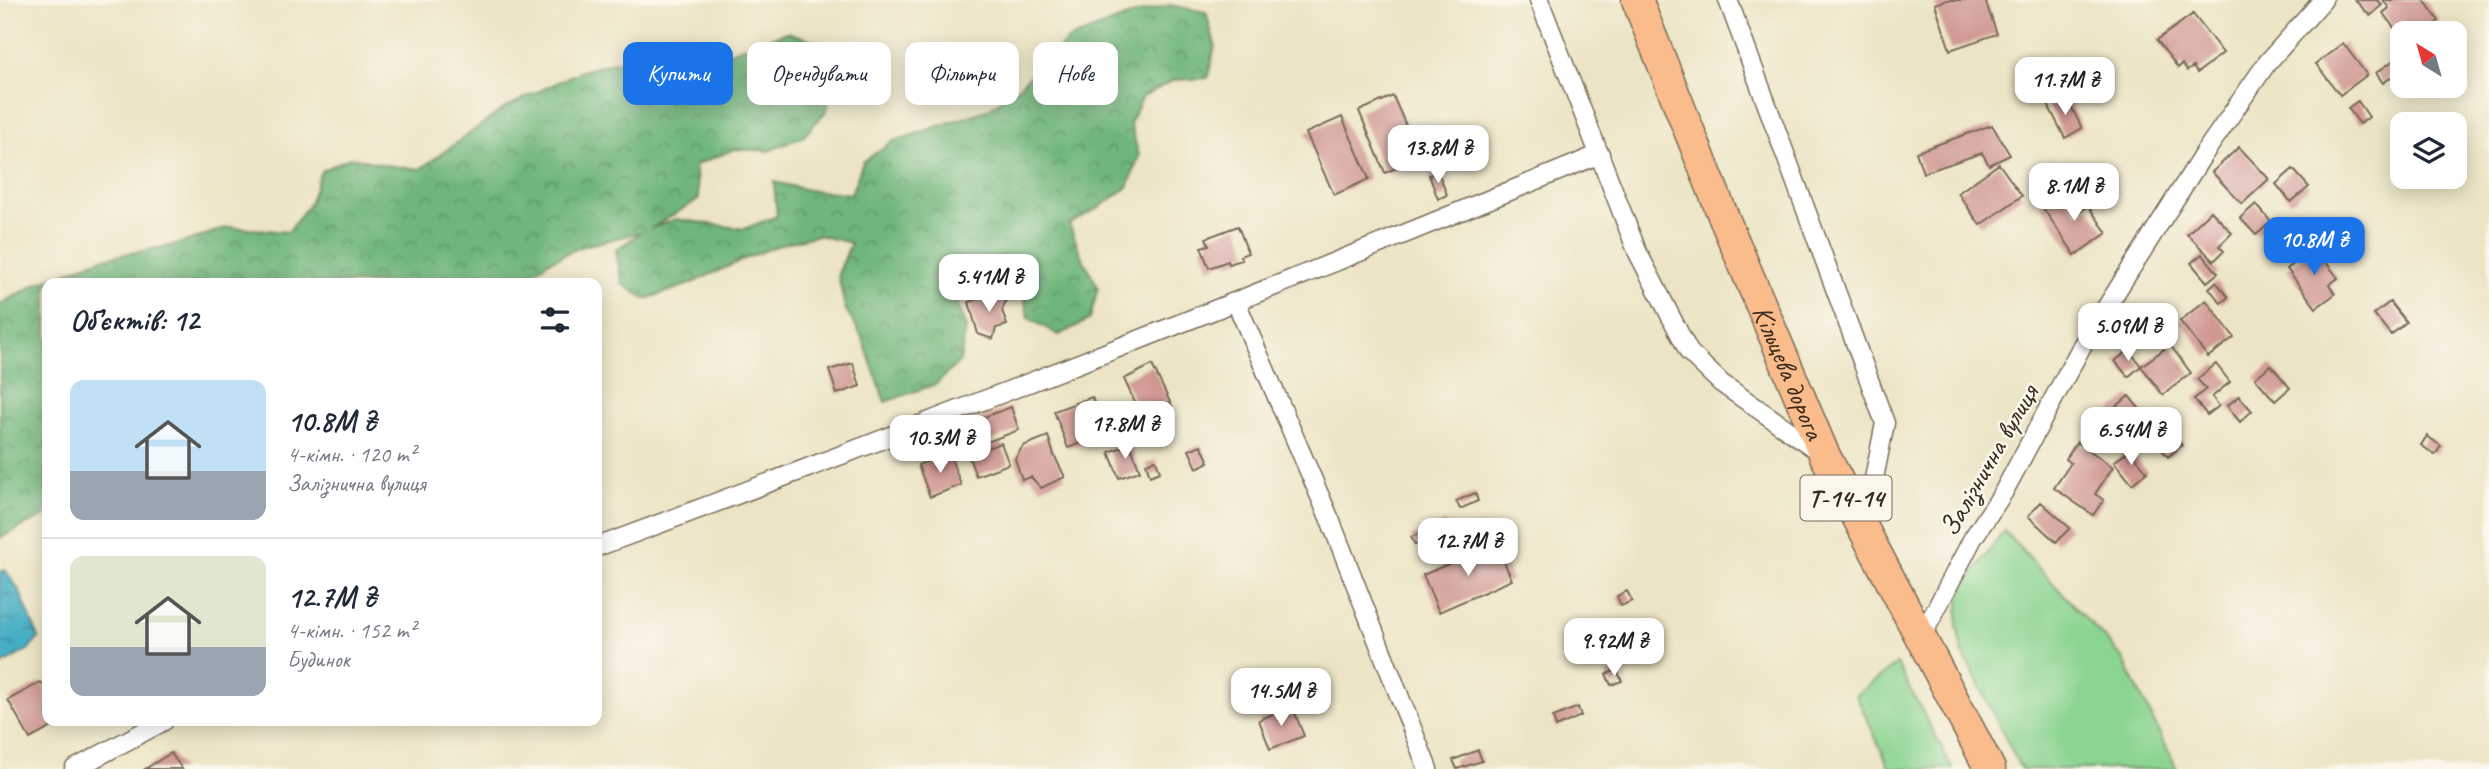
<!DOCTYPE html>
<html lang="uk">
<meta charset="utf-8">
<style>
body{margin:0;font-family:Caveat,sans-serif;background:#f6f6f7;color:#1f2937;height:100vh;display:flex;flex-direction:column;font-size:26px;white-space:nowrap}
*{box-sizing:border-box;margin:0}
p{font-size:23px;color:#747a83}
.icon{flex:none;width:38px;height:38px;fill:none;stroke:currentColor;stroke-width:2;stroke-linecap:round;stroke-linejoin:round}
.map{position:relative;flex:1;overflow:hidden}
.side{position:absolute;left:42px;top:278px;width:560px;height:448px;display:flex;flex-direction:column;background:#fff;border-radius:14px;box-shadow:0 4px 18px #0003}
.side>*{flex:none}
.top-card{position:absolute;left:623px;top:42px;width:665px;height:63px;display:flex;gap:14px}
.needle{width:46px;rotate:323deg}
.controls{position:absolute;left:2390px;top:21px;display:grid;gap:14px}
.controls a{display:grid;place-items:center;width:77px;height:77px;border-radius:14px;background:#fff;box-shadow:0 4px 18px #0003;font-size:35px}
.price{position:absolute;translate:-50% -60px;padding:0 16px;border-radius:14px;background:#fff;color:#222;font-size:23px;line-height:46px;filter:drop-shadow(0 2px 4px #0008)}
.price::after{content:'';position:absolute;left:50%;top:42px;width:21px;height:16px;margin-left:-10px;background:inherit;clip-path:polygon(0 0,100% 0,50% 100%)}
.price.on{background:#1a73e8;color:#fff}
ul{padding:0;list-style:none}
li{display:flex;align-items:center;gap:21px;height:175px;padding:0 28px}
li+li{border-top:2px solid #e0e1e3}
li span{display:grid;place-items:center;flex:none;width:196px;height:140px;border-radius:14px;color:#555}
li>.icon{margin-inline-start:auto}
span .icon{width:84px;height:84px;fill:#fffc;stroke-width:1}
li b{font-size:30px}
h2{display:flex;justify-content:space-between;align-items:center;height:84px;padding:0 28px;font-size:30px}
.chip{padding:0 24px;border-radius:14px;background:#fff;box-shadow:0 4px 18px #0003;font-size:24px;line-height:63px}
.chip.on{background:#1a73e8;color:#fff}
.map>svg:first-child{display:block}
.grass{fill:#8bd491;stroke:#637f58;stroke-width:2}
.forest{fill:url(#forest-crowns);stroke:#56704c;stroke-width:2}
.water{fill:url(#water-ripples);stroke:#406c70;stroke-width:2}
.building{fill:#d09793}
.lines{fill:none;stroke-linecap:round;stroke-linejoin:round}
.street-casing{stroke:#796b58;stroke-width:21}
.highway-casing{stroke:#796b58;stroke-width:33}
.street{stroke:#fff;stroke-width:18}
.highway{stroke:#fabc8b;stroke-width:30}
.labels{text-anchor:middle;stroke-width:5;stroke-linejoin:round;paint-order:stroke}
.shield{fill:#fbf7ec;stroke:#75685c;stroke-width:2}
.shield-label{font-size:26px;font-weight:bold;fill:#3b2a1e}
.street-label{font-size:28px;fill:#3b2a1e;stroke:#fbf7ec}
</style>
<div class="map">
<svg width="2489" height="769" viewBox="0 0 2489 769">
<defs>
<pattern id="forest-crowns" width="20" height="18" patternUnits="userSpaceOnUse" patternTransform="scale(1.75)"><rect width="20" height="18" fill="#70b67b"/><path d="M2 6a3 3 0 1 1 6 0M12 15a3 3 0 1 1 6 0" fill="none" stroke="#5d9464"/></pattern>
<pattern id="water-ripples" width="26" height="14" patternUnits="userSpaceOnUse" patternTransform="scale(1.75)"><rect width="26" height="14" fill="#44adc3"/><path d="M2 4q2-2 4 0t4 0M15 11q2-2 4 0t4 0" fill="none" stroke="#3a8d9e"/></pattern>
</defs>
<rect width="100%" height="100%" fill="#fbf7ec"/>
<filter id="ink" filterUnits="userSpaceOnUse"><feTurbulence type="fractalNoise" baseFrequency=".0143" numOctaves="2"/><feDisplacementMap in="SourceGraphic" scale="14" xChannelSelector="R" yChannelSelector="G"/><feConvolveMatrix kernelMatrix="1 2 1 2 8 2 1 2 1" color-interpolation-filters="sRGB"/></filter>
<filter id="wash" filterUnits="userSpaceOnUse"><feTurbulence type="fractalNoise" baseFrequency=".00686" numOctaves="4" result="noise"/><feDisplacementMap in="SourceGraphic" scale="28" xChannelSelector="R" yChannelSelector="G"/><feGaussianBlur stdDeviation="1.57" result="paint"/><feColorMatrix in="noise" values="0 0 0 0 0 0 0 0 0 0 0 0 0 0 0 0 0 1.4 0 .05"/><feComposite in="paint" operator="in"/></filter>
<g filter="url(#wash)">
<rect width="100%" height="100%" fill="#ece4c4"/>
<path class="grass" d="M2004 531 2122 657 2177 769H2021L1962 651 1957 626 1960 596 1975 570Z
M1897 664 1953 769H1890L1856 695Z"/>
<path class="forest" d="M1170 5 1206 12 1215 45 1208 78 1174 80 1143 96 1130 123 1139 156 1128 187 1100 207 1069 224 1081 255 1098 287 1090 319 1059 335 1029 318 1021 285 1004 256 971 264 954 295 966 328 960 361 936 384 885 402 862 337 845 308 838 274 851 243 818 235 785 243 751 256 687 285 646 299 622 284 616 250 641 232 580 247 548 262 518 283 47 284V515L0 538V304L37 284 103 258 175 245 229 227 288 232 309 204 321 171 351 157 385 165 420 169 506 107 581 71 614 62 649 60 683 62 718 56 787 32 822 43 834 75 827 110 804 136 769 151 735 149 695 165 699 199 650 229 676 219 744 229 777 216 774 182 808 190 851 194 863 162 892 142 989 109 1018 87 1069 39 1135 14Z"/>
<path class="water" d="M5 570 19 590 39 638 29 649 0 666V572Z"/>
<g id="blocks">
<path class="building" d="M1947 0H1985L1997 34 1950 50 1935 4Z
M2355 0H2377L2382 5 2370 16Z
M2383 0H2424L2439 21 2422 33H2403V40L2383 13 2389 8Z
M2193 14 2223 53 2197 73 2193 67 2187 71 2182 64 2178 68 2157 40Z
M2343 43 2367 75 2340 95 2316 64Z
M2398 57 2403 63V69L2383 83 2376 73Z
M1393 96 1420 158 1385 173 1359 111Z
M2066 96 2082 128 2065 138 2048 105Z
M2358 101 2369 117 2360 124 2348 108Z
M1342 117 1369 179 1334 195 1306 133Z
M1992 125 2010 155 1989 165 1982 153 1923 173 1916 152Z
M2239 147 2269 179 2242 204 2212 172Z
M1999 164 2022 196 1980 225 1958 193Z
M2293 169 2309 187 2291 202 2276 184Z
M1438 172 1447 195 1438 199 1429 175Z
M2061 191 2077 214 2088 206 2107 233 2075 255 2041 205Z
M2256 204 2271 222 2256 235 2240 218Z
M2211 211 2232 233 2219 246 2224 251 2214 261 2187 234Z
M1238 226 1248 253 1240 256 1242 260 1229 264 1228 261 1209 268 1201 247 1209 245 1206 238Z
M2315 248 2338 278 2329 285 2335 294 2316 308 2287 269Z
M2202 254 2218 273 2207 282 2191 263Z
M2216 282 2228 297 2221 303 2209 288Z
M992 293 1007 298 1002 310 1007 325 996 328 993 339 978 334 969 302Z
M2206 300 2234 337 2208 357 2180 321Z
M2390 302 2406 322 2391 335 2374 314Z
M2170 345 2191 373 2163 395 2141 366Z
M2129 350 2141 366 2128 377 2115 361Z
M853 363 860 386 837 394 829 370Z
M2216 364 2230 382 2212 397 2219 406 2207 415 2194 399 2206 389 2197 379Z
M1152 365 1172 406 1143 420 1124 379Z
M2271 365 2290 388 2275 401 2255 378Z
M2129 396 2147 418 2120 440 2102 418Z
M2239 396 2252 411 2240 422 2227 406Z
M1092 397 1105 434 1068 448 1054 411Z
M1011 407 1019 430 966 450 957 427Z
M2172 432 2182 445 2168 457 2157 444Z
M1048 436 1054 455 1065 477 1041 488 1031 477 1022 480 1015 459 1023 446Z
M2427 436 2441 446 2435 455 2421 445Z
M2077 442 2113 467 2095 494 2104 500 2093 515 2054 488 2071 463 2066 459Z
M1001 443 1009 464 976 476 968 455Z
M1130 444 1140 471 1119 478 1109 452Z
M1201 445 1209 462 1197 468 1189 450Z
M2130 450 2147 472 2132 484 2114 462Z
M949 453 961 485 930 497 918 465Z
M1156 460 1160 472 1150 476 1146 463Z
M1475 493 1478 501 1460 509 1456 501Z
M2041 502 2070 528 2056 542 2028 516Z
M1446 522 1449 530 1415 545 1411 537Z
M1496 543 1512 580 1439 612 1423 575Z
M1627 591 1632 601 1621 606 1617 596Z
M1617 670 1622 681 1611 685 1606 674Z
M41 682 47 692V721H63L30 739 8 700Z
M1292 706 1304 736 1270 749 1259 720Z
M1578 707 1581 716 1556 727 1553 717Z
M1478 750 1482 761 1457 769 1453 760Z
M171 753 182 769H145Z"/>
</g>
</g>
<g filter="url(#ink)">
<use href="#blocks" fill-opacity="0" stroke="#796b58" stroke-width="2"/>
<g class="lines">
<defs>
<path id="street" d="M1539 0 1637 251 1689 352 1721 383 1821 453
M1728 0 1885 423 1864 529
M1236 302 1331 522 1428 769
M597 547C934 422 1268 291 1600 154
M1920 640 1973 538 2003 493 2083 344 2203 155 2267 63 2323 0
M74 769 164 721"/>
<g id="highway">
<path id="s1" d="M1637 0 1724 218 1824 454 1990 769"/>
</g>
</defs>
<use href="#street" class="street-casing"/>
<use href="#highway" class="highway-casing"/>
<use href="#street" class="street"/>
<use href="#highway" class="highway"/>
</g>
</g>
<g class="labels">
<rect class="shield" x="1800.5" y="475.5" width="91" height="45" rx="5"/>
<g class="shield-label">
<text x="1846" y="507">Т-14-14</text>
</g>
<g class="street-label">
<text dy="10" stroke="none"><textPath href="#s1" startOffset="402">Кільцева дорога</textPath></text>
<text transform="translate(1988 460) rotate(-60)" y="10">Залізнична вулиця</text>
</g>
</g>
</svg>
<div class="controls">
<a><svg class="needle" viewBox="-14 -14 28 28"><path d="M0-13l5 13h-10z" fill="#e53935"/><path d="M0 13l5-13h-10z" fill="#747a83"/></svg></a>
<a><svg class="icon" aria-label="layers" viewBox="0 0 24 24"><path d="M12 4l9 5-9 5-9-5zM3 14l9 5 9-5"/></svg></a>
</div>
<b class="price" style="left:2065px;top:117px">11.7M ₴</b>
<b class="price" style="left:1438px;top:185px">13.8M ₴</b>
<b class="price" style="left:2074px;top:223px">8.1M ₴</b>
<b class="price on" style="left:2314px;top:277px">10.8M ₴</b>
<b class="price" style="left:989px;top:314px">5.41M ₴</b>
<b class="price" style="left:2128px;top:363px">5.09M ₴</b>
<b class="price" style="left:1125px;top:461px">17.8M ₴</b>
<b class="price" style="left:2131px;top:467px">6.54M ₴</b>
<b class="price" style="left:940px;top:475px">10.3M ₴</b>
<b class="price" style="left:1468px;top:578px">12.7M ₴</b>
<b class="price" style="left:1614px;top:678px">9.92M ₴</b>
<b class="price" style="left:1281px;top:728px">14.5M ₴</b>
<div class="top-card">
<a class="chip on">Купити</a>
<a class="chip">Орендувати</a>
<a class="chip">Фільтри</a>
<a class="chip">Нове</a>
</div>
<section class="side">
<h2>Об’єктів: 12<svg class="icon" aria-label="filters" viewBox="0 0 24 24"><path d="M4 7h16M4 17h16"/><circle cx="9" cy="7" r="2"/><circle cx="15" cy="17" r="2"/></svg></h2>
<ul>
<li><span style="background:linear-gradient(#bfe0f5 65%,#9aa5b1 0)"><svg class="icon" aria-label="home" viewBox="0 0 24 24"><path d="M3 11l9-7 9 7M6 9v11h12V9"/></svg></span><div><b>10.8M ₴</b><p>4-кімн. · 120 m²</p><p>Залізнична вулиця</p></div></li>
<li><span style="background:linear-gradient(#dfe7d0 65%,#9aa5b1 0)"><svg class="icon" aria-label="home" viewBox="0 0 24 24"><path d="M3 11l9-7 9 7M6 9v11h12V9"/></svg></span><div><b>12.7M ₴</b><p>4-кімн. · 152 m²</p><p>Будинок</p></div></li>
</ul>
</section>
</div>
